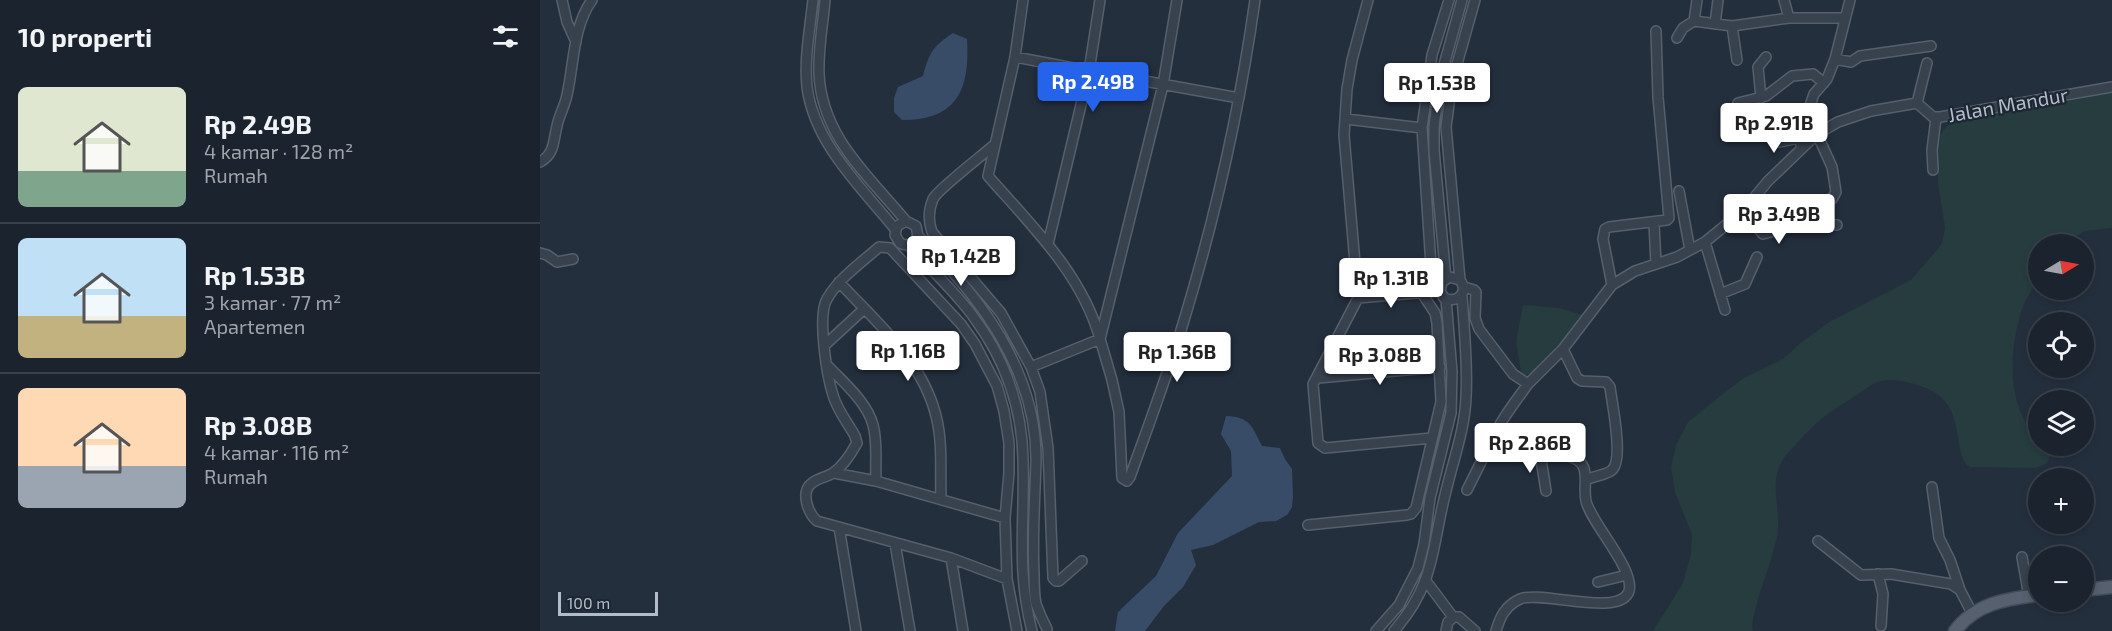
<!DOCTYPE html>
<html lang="id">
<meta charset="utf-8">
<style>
body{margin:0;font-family:"Exo 2",sans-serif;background:#242b36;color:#f1f3f6;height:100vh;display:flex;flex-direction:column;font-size:22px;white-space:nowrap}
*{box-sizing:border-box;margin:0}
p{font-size:20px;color:#a0a4aa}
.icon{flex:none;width:33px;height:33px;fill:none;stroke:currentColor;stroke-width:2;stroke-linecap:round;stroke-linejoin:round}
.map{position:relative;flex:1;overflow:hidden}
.sheet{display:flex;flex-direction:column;background:#1b232e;width:540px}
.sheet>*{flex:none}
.needle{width:39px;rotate:80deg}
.buttons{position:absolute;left:1488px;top:234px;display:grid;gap:12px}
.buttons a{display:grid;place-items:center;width:66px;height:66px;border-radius:50%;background:#1b232e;box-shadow:0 3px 9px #0003,0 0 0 2px #39404a;font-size:30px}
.scale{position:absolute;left:18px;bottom:15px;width:100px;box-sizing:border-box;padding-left:6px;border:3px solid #b4bcc9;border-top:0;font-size:16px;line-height:21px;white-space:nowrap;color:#b4bcc9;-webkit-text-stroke:4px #1d2633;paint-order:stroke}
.price{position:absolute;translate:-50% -51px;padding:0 14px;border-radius:6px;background:#fff;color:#222;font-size:20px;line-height:39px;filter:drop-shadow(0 2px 3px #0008)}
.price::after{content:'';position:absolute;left:50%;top:36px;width:18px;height:14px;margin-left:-9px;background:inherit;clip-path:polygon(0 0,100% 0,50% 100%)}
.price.current{background:#2563eb;color:#fff}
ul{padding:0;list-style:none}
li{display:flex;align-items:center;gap:18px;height:150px;padding:0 18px}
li+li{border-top:2px solid #39404a}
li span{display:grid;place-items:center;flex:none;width:168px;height:120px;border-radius:9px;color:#555}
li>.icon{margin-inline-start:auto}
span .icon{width:72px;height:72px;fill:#fffc;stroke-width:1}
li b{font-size:26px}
h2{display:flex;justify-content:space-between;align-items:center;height:72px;padding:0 18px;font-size:26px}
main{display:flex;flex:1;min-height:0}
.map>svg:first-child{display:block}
.green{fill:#263c3f}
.water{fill:#394c67}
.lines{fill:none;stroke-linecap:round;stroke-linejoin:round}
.minor-casing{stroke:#565f6c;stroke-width:12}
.major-casing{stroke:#414a57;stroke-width:15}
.minor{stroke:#38414e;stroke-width:9}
.major{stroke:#56606e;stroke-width:12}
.labels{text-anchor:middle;stroke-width:4.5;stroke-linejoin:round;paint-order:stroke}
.street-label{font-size:20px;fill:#b4bcc9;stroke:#1d2633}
</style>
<main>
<section class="sheet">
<h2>10 properti<svg class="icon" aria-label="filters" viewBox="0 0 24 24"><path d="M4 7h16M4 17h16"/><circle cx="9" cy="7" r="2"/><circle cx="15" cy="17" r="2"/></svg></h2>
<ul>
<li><span style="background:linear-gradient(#dfe7d0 70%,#7fa58c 0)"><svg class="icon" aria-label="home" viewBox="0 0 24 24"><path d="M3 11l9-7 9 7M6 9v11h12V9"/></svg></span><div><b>Rp 2.49B</b><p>4 kamar · 128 m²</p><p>Rumah</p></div></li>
<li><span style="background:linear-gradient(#bfe0f5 65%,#c2b280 0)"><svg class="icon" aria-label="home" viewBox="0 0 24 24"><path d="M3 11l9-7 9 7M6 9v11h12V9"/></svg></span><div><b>Rp 1.53B</b><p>3 kamar · 77 m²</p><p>Apartemen</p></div></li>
<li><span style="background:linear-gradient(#ffd9b3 65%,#9aa5b1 0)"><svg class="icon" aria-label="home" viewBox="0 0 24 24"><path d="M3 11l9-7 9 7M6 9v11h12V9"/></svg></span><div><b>Rp 3.08B</b><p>4 kamar · 116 m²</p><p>Rumah</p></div></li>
</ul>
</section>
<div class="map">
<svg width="1572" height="631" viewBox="0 0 1572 631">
<rect width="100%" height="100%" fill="#242f3e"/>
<path class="green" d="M1566 92H1572V228L1545 231 1522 244H1498C1498 254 1501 268 1498 277 1495 287 1487 296 1483 306 1469 347 1465 406 1498 438V446H1505L1510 453C1511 463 1502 466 1494 468L1430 467C1410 454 1429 405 1386 388 1373 383 1355 378 1341 381 1333 382 1325 390 1318 394 1293 410 1278 419 1258 442 1251 450 1243 457 1239 467 1232 485 1238 503 1238 521 1239 532 1236 542 1233 552 1229 570 1209 617 1213 631H1113L1143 583 1151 554 1152 535 1135 492 1131 467 1136 445 1148 422 1189 389 1204 378 1243 359 1263 341 1291 321 1371 280 1397 250 1402 243 1405 228 1398 182V145L1400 135 1408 125 1434 116 1521 103Z
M983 305 1019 308 1046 316C1030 336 1011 371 985 375L981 372 976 341Z"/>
<path class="water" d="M413 33 427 39C430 90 417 120 362 120L354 112V98L358 87 383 76C389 53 393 46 413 33Z
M686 416C711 417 712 427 722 446L740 448 745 459 752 469 753 497 752 507 747 515 736 521 719 522 673 545 651 550 656 565 643 587 624 606 605 631H575L578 612 616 576 638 533 692 476 691 451 681 434Z"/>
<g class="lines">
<defs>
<path id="minor" d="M22 0 27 22 36 42
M273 0C270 28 264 59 267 87 274 143 321 187 355 229
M285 0C283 24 278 49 279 74 282 137 328 175 366 221L376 226 378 236C374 244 367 247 360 243L355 235 357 226 366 221
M483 0 475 57 448 176C491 225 542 274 560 339L623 85 637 0
M560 0 549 71 699 98
M828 0 812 60 807 89 804 135 818 298 773 384 778 443 785 448 892 438
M1244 0 1249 18H1305
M1154 21 1157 0
M1175 24 1178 0
M1192 26 1197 60
M1137 38 1143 28 1154 21 1192 26 1249 18
M475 57 549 71 508 244
M1295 59 1311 62 1320 56 1391 46
M1221 98 1218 67 1226 57
M1198 103 1226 96 1252 76 1273 74 1284 83
M1377 103 1387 63
M806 119 882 128 892 55 909 0
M1231 125 1240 142 1259 138
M454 145C443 155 398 189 393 199 388 211 388 221 392 232L461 313 491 367 560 339 572 380 579 412 582 478 587 481 590 477C609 424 629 371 645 317 676 214 700 107 715 0
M1262 148 1259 138 1274 94 1287 79 1295 59 1310 0
M0 162C15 154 13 141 17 126 19 115 25 106 27 95 34 64 33 26 52 0
M1393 170 1392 150 1396 118
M1139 191 1150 250
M1275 202 1292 199 1296 192 1292 167 1277 134
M1203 211 1223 234 1260 224 1297 225
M1114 223 1116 264
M378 236C440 296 497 371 496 461 495 498 492 535 494 572 494 582 494 594 496 604 499 612 503 621 507 629
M1165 242 1185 310
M368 245C390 269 416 292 435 319 465 360 482 408 483 459 485 521 476 570 492 631
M0 253 7 255 17 262 33 259
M906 279 894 150V127L900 79 922 0
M920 280 910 277 902 282 900 291 904 298C918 304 929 292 920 280L906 127 912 82 935 0
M299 282C336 322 383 361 396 416 403 442 400 472 401 499
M1072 285 1063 239 1065 229 1069 227 1127 220 1129 218 1118 97 1116 31
M924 287 934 290 936 292 935 318 939 329 973 374 988 384 1023 349 1072 285 1095 271 1137 257 1165 242 1203 211 1228 181 1277 134 1298 122 1331 111 1377 103 1393 117H1400L1572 87
M1180 294 1205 284 1217 257
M818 298 900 291
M285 345 324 309
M1023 349 1037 378 1042 381 1066 382 1070 387C1072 404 1084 459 1072 470 1067 475 1053 476 1046 480
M288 366C304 383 327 402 333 425 338 443 335 463 336 481
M491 367 500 392 508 448 513 578 516 581H519L542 561
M778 378 900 367
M1000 453 1006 491
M294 473 336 481 465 518
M1392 487 1399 538 1410 560 1420 590
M927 490 944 456 958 447
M768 525 867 515 871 514 876 508 901 402 897 323 895 313 881 292 891 266 882 128
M299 527 316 631
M1278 541 1321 575 1351 574 1411 584 1420 590 1432 613
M355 543 370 631
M1482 557 1489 597
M411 558 423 631
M1338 574 1343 594 1341 626
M467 579 411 558 277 521C268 513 260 492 272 483 278 478 287 477 293 473 302 467 312 452 317 443L315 436C308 423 297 410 293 395 287 377 277 315 287 299 299 278 321 263 339 247L350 248 421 324 435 344 457 386 464 411 469 443V473L465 518 467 579 477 631
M886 581 913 617
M1058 582 1087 575
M836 631 859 605 878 568 884 544 890 498 911 413 912 372 906 299
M854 631C896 583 891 549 906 491 913 461 925 429 926 397 928 364 924 329 922 296
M906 631 908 622 914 617H919L935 631
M956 631C960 617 965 606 980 599 1000 590 1081 618 1089 591 1095 569 1051 523 1046 501 1042 482 1054 462 1027 456L966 450C960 448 954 445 955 437 955 427 981 394 988 384"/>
<path id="major" d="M1544 590 1572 587
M1415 631C1436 603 1466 599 1498 595"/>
</defs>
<use href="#minor" class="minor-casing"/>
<use href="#major" class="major-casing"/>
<use href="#minor" class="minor"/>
<use href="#major" class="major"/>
</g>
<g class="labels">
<g class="street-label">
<text transform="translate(1468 105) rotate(-10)" y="7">Jalan Mandur</text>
</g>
</g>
</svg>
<div class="buttons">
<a><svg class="needle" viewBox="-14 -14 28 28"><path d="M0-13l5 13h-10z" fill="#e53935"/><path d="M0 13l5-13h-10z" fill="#a0a4aa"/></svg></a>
<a><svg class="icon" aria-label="locate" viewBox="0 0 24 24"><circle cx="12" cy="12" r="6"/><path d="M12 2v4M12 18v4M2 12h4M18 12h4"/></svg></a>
<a><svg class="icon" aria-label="layers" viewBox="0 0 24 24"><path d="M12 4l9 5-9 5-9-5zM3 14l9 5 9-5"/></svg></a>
<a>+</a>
<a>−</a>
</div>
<div class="scale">100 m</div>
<b class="price current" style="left:553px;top:113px">Rp 2.49B</b>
<b class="price" style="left:897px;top:114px">Rp 1.53B</b>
<b class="price" style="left:1234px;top:154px">Rp 2.91B</b>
<b class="price" style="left:1239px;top:245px">Rp 3.49B</b>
<b class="price" style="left:421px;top:287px">Rp 1.42B</b>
<b class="price" style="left:851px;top:309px">Rp 1.31B</b>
<b class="price" style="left:368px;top:382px">Rp 1.16B</b>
<b class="price" style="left:637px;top:383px">Rp 1.36B</b>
<b class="price" style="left:840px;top:386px">Rp 3.08B</b>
<b class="price" style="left:990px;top:474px">Rp 2.86B</b>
</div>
</main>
